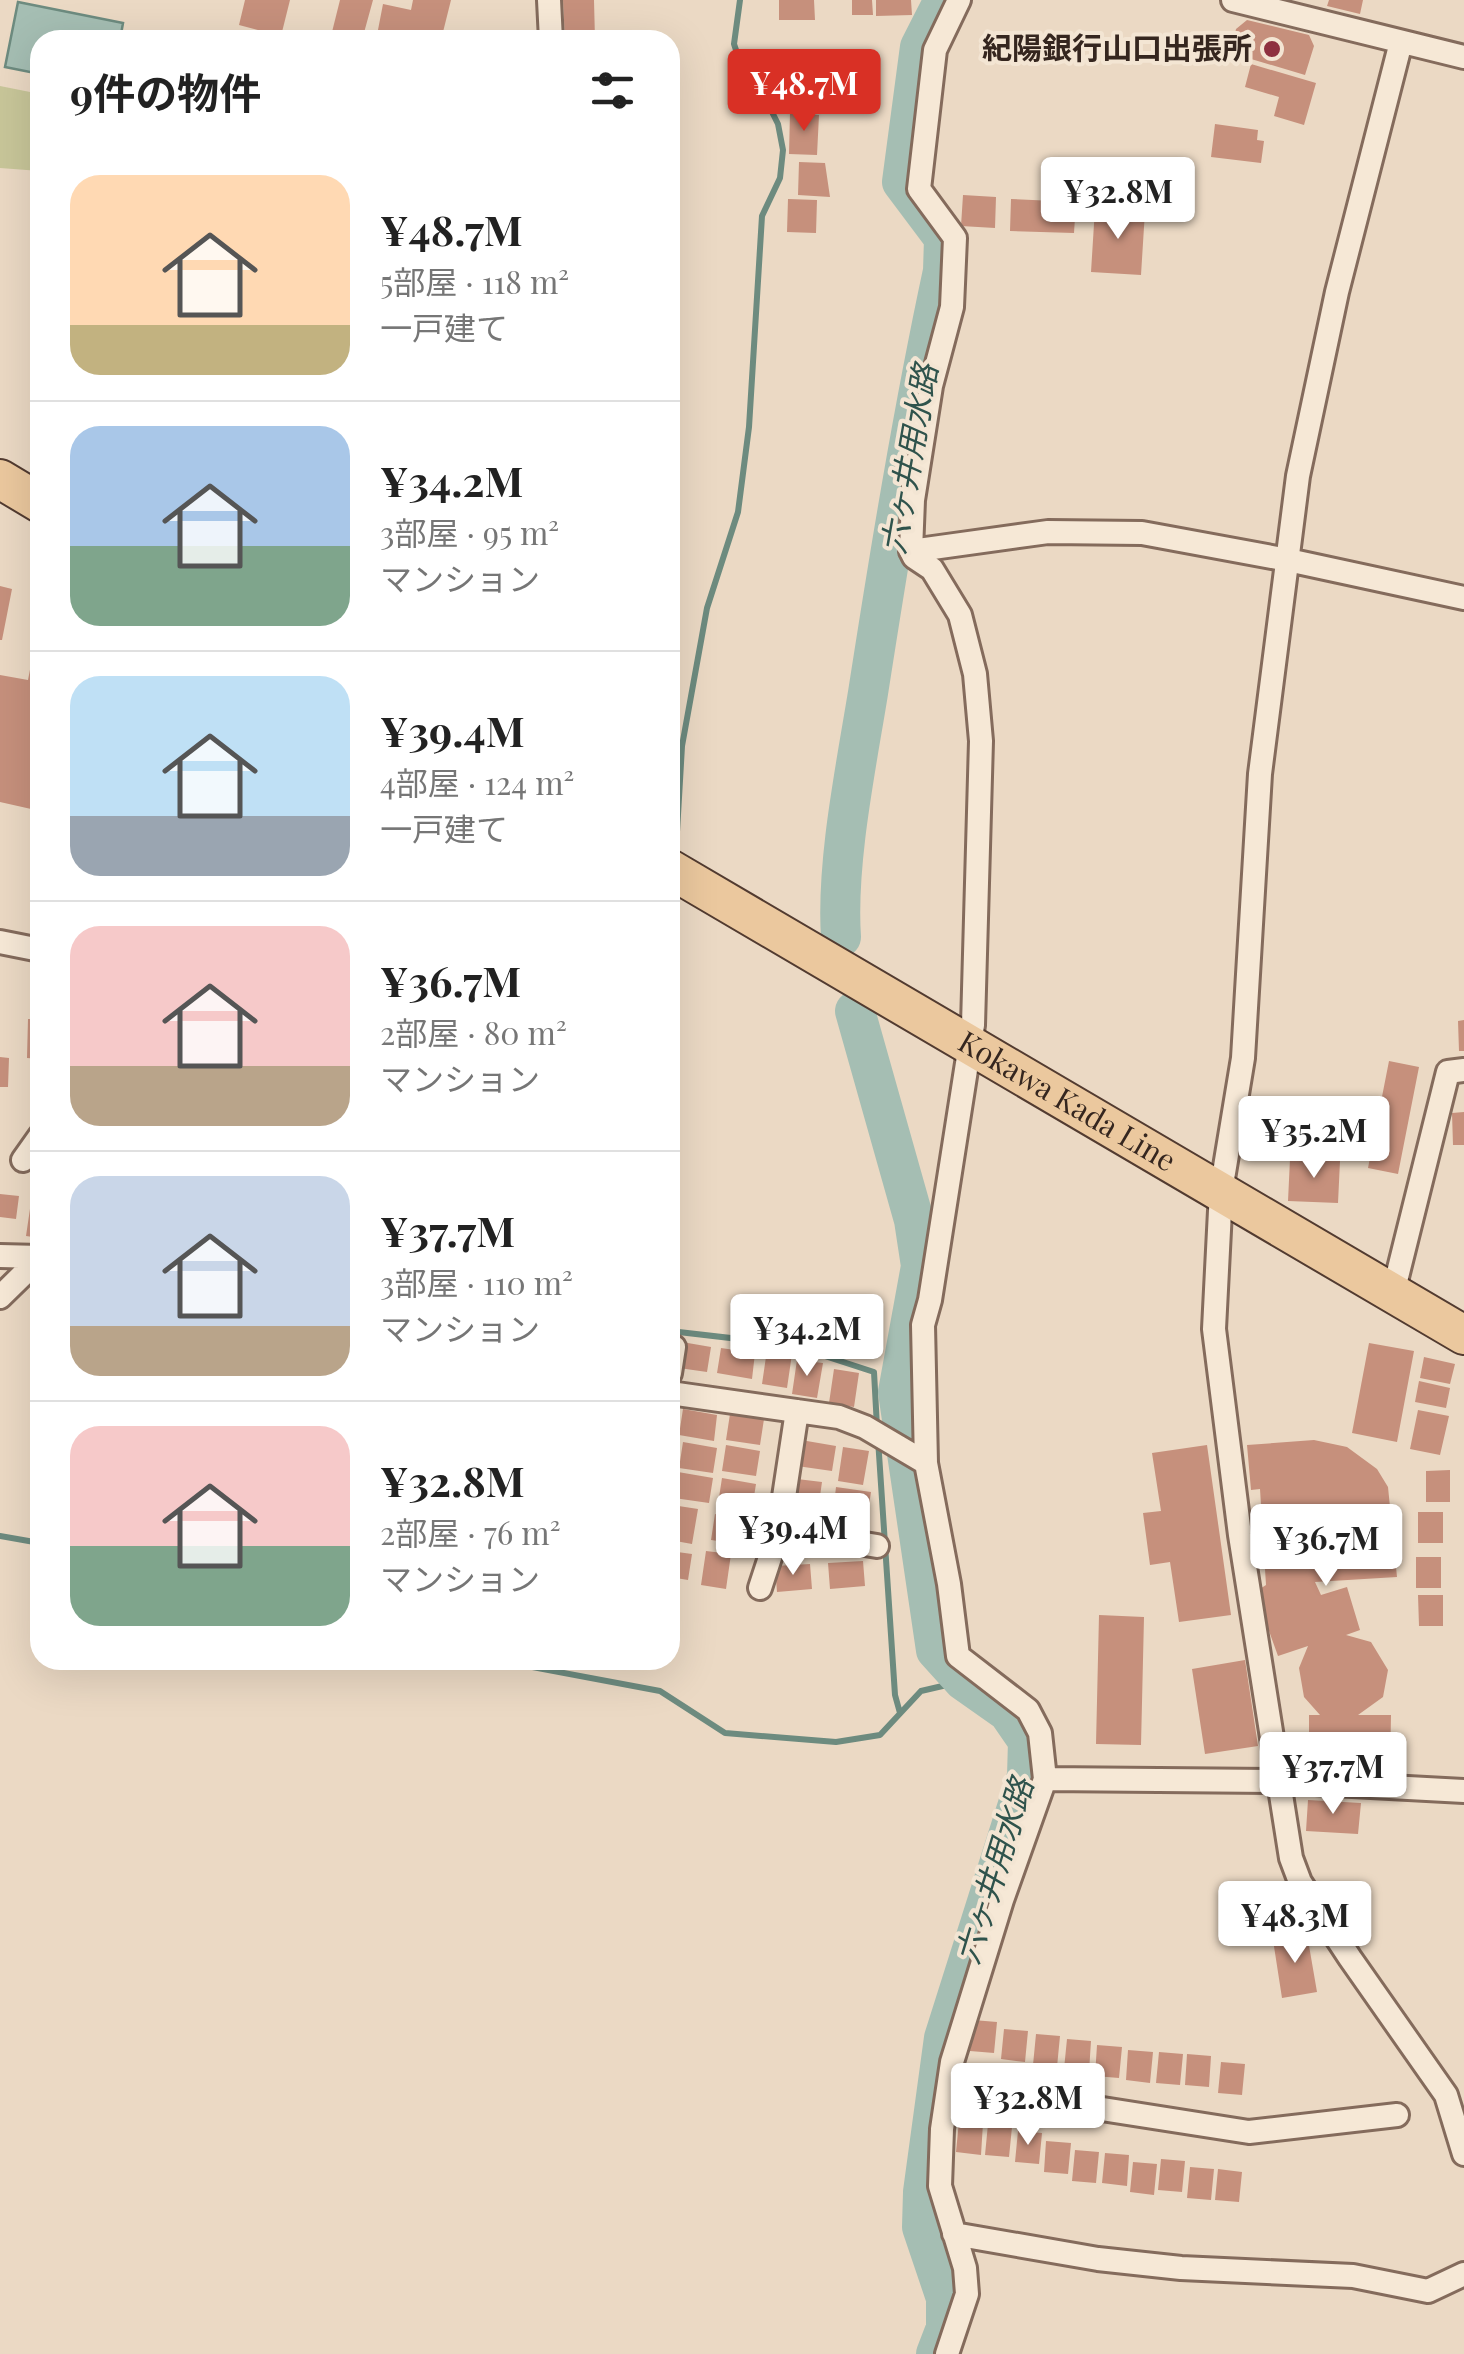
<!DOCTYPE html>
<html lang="ja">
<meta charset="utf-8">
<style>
body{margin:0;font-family:"Playfair Display","Noto Sans JP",serif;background:#f6f6f6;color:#222;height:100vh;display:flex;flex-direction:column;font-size:38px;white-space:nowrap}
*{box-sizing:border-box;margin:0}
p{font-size:32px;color:#767676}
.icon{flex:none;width:55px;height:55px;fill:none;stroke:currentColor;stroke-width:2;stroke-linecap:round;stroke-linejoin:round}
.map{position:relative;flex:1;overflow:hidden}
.drawer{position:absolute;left:30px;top:30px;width:650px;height:1640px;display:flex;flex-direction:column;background:#fff;border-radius:30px;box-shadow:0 10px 40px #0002}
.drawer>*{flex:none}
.price{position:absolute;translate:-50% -85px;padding:0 22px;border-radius:10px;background:#fff;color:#222;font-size:32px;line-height:65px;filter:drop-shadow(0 2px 5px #0008)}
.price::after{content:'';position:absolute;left:50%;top:60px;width:30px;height:22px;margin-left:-15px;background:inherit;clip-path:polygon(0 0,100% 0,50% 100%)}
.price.selected{background:#d93025;color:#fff}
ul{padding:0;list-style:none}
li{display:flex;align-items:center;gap:30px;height:250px;padding:0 40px}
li+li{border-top:2px solid #e0e0e0}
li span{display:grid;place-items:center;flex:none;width:280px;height:200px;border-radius:30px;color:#555}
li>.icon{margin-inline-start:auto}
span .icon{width:120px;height:120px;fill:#fffc;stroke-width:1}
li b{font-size:42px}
h2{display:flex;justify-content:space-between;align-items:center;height:120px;padding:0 40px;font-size:42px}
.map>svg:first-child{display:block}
.green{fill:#c8c699}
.water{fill:#a5beb3;stroke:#6d8b7f;stroke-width:2.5}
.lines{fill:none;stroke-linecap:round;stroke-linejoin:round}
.stream{stroke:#6d8b7f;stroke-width:6}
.river{stroke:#a5beb3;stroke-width:40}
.building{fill:#c6907c}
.minor-casing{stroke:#846b5c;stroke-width:28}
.primary-casing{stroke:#523b30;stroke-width:42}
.minor{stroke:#f6e8d6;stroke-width:22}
.primary{stroke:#ebc89e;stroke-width:38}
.poi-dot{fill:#8e303f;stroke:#f3e5d3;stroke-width:4}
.labels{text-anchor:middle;stroke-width:8;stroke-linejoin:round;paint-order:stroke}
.poi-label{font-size:30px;font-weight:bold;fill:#35261f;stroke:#f3e5d3;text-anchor:end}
.street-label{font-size:30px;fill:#35261f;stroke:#f3e5d3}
.water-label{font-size:32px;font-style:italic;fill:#2f534c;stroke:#f3e5d3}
</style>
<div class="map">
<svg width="1464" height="2354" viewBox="0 0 1464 2354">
<rect width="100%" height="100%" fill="#ebd9c4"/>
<path class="green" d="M0 86 40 94V171L0 168Z"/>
<path class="water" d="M18 2 123 23 120 40H40V74L5 67Z"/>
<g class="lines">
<path class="stream" d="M677 832 682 746 707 608 738 512 749 427 762 216 780 178 783 150 778 124 767 102 743 71 734 44 740 0
M670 903V901
M670 1331 791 1345 874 1372 877 1427
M878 1439 895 1695 900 1713
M0 1536 40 1543
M495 1660 660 1691 725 1733 836 1742 880 1735 921 1691 964 1681"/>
<path class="river" d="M841 937C836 863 856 767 868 693 890 552 913 411 943 271L944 238 902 182 920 47 944 0
M855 1011 914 1220 921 1266 898 1392 936 1650 964 1681 1008 1712 1028 1741 1027 1776 944 2038 923 2192 922 2227 946 2298V2328L936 2354"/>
</g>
<path class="building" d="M245 0H290L281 36 239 25Z
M340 0H373L362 40H330Z
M413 0H451L441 40H370L371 34 377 35 383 4 411 10Z
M563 0H594L595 40H565Z
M779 0H814L815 20H779Z
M852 0H872L873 15H852Z
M876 0H911L912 15 876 16Z
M1329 0H1363L1360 14 1327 6Z
M1247 20 1309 35 1314 46 1305 75 1231 53 1236 29Z
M159 32 191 38V40H158Z
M1251 64 1316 83 1304 125 1274 116 1279 97 1245 87Z
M790 113 819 115 817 155 789 154Z
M1215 124 1258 130 1257 140 1264 141 1261 163 1211 157Z
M799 162 825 163 830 197 798 195Z
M963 195 996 197 995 228 961 226Z
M788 199 817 200 816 233 787 232Z
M1011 199 1076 202 1074 233 1010 231Z
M1095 208 1145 211 1141 275 1091 272Z
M0 586 12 589 2 640H0Z
M38 628H40V811L0 802V675L28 680Z
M28 1019H40V1059L27 1058Z
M1464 1020V1051H1459L1458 1021Z
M0 1057 9 1058 8 1087H0Z
M1389 1061 1419 1067 1398 1174 1368 1168Z
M1464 1112V1145H1453L1452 1113Z
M1290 1159 1340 1161 1338 1203 1288 1201Z
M33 1166 40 1167V1190L30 1189Z
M0 1194 19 1196 16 1219 0 1217Z
M31 1202 40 1203V1238L26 1236Z
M682 1342 711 1347 707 1372 679 1368Z
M1369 1343 1414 1351 1397 1442 1352 1433Z
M721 1348 755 1353 752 1379 717 1373Z
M767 1350 792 1354 787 1388 762 1384Z
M1424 1357 1455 1364 1450 1384 1420 1378Z
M797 1360 823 1363 817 1398 792 1394Z
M834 1369 859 1373 854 1407 829 1403Z
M1419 1381 1450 1388 1446 1408 1415 1402Z
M683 1409 717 1415 714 1441 679 1435Z
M1418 1410 1449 1416 1440 1455 1410 1449Z
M730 1414 764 1419 760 1445 726 1440Z
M801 1440 836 1446 832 1471 797 1466Z
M1314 1440 1347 1447 1377 1469 1388 1487 1397 1577 1315 1582 1321 1595 1347 1587 1360 1630 1346 1635 1371 1642 1388 1670 1383 1697 1358 1715H1391L1390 1771 1309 1770V1715H1320L1304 1697 1299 1668 1308 1646 1278 1656 1255 1592 1266 1585 1260 1489 1251 1490 1247 1445Z
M683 1442 717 1448 713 1473 679 1468Z
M726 1445 760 1451 756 1476 722 1471Z
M1207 1445 1231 1615 1179 1622 1170 1562 1150 1565 1143 1513 1161 1511 1152 1453Z
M843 1447 869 1451 863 1485 838 1481Z
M1450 1470V1502H1426V1471Z
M678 1472 713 1478 709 1503 674 1498Z
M722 1478 756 1484 752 1509 718 1504Z
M797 1479 822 1482 817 1517 792 1513Z
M836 1487 871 1492 867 1518 833 1513Z
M672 1505 698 1509 692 1544 670 1540Z
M1418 1512H1443V1543H1418Z
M715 1514 749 1519 745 1545 711 1540Z
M670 1551 692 1554 688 1580 670 1577Z
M706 1551 731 1554 726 1589 701 1585Z
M1416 1557H1441V1588H1416Z
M863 1561 865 1586 830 1589 828 1563Z
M810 1564 812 1589 777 1592 775 1566Z
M1418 1595H1443V1626H1419Z
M1099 1615 1144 1617 1141 1745 1096 1744Z
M1245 1660 1258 1746 1205 1754 1192 1669Z
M1308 1800 1361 1803 1358 1834 1306 1831Z
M1307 1934 1317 1992 1282 1998 1273 1940Z
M973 2020 997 2022 994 2053 970 2051Z
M1004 2029 1028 2031 1025 2062 1001 2059Z
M1036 2034 1060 2036 1057 2067 1033 2065Z
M1067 2039 1091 2041 1089 2072 1064 2069Z
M1097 2045 1122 2047 1119 2078 1095 2076Z
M1128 2050 1153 2052 1150 2083 1126 2080Z
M1159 2052 1183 2054 1180 2085 1156 2083Z
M1187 2054 1211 2056 1209 2087 1185 2085Z
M1221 2062 1245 2064 1242 2095 1218 2093Z
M959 2121 983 2123 981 2155 956 2152Z
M988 2124 1012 2127 1009 2157 985 2155Z
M1018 2131 1042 2133 1039 2164 1015 2162Z
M1046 2141 1071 2143 1068 2174 1044 2172Z
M1075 2150 1099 2152 1096 2183 1072 2181Z
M1105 2153 1129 2155 1127 2186 1102 2183Z
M1161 2159 1185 2161 1182 2192 1158 2190Z
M1133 2162 1157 2164 1154 2195 1130 2192Z
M1190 2167 1214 2169 1211 2200 1187 2198Z
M1218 2169 1242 2172 1239 2202 1215 2200Z"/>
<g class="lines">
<defs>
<path id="minor" d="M549 0 551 40
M1233 0 1464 57
M1401 42 1337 292 1298 476 1260 774 1243 1058 1221 1191 1214 1329 1240 1535 1291 1858 1300 1882 1350 1958 1446 2095 1464 2154
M911 551 1048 532 1142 533 1288 560 1464 598
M0 942 40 950
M23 1160 40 1136
M0 1256 40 1257
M1393 1293 1448 1072 1464 1070
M0 1297 40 1258
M670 1373 674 1347
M670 1393 839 1417 865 1427 926 1463
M779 1530 877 1546
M760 1588 779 1530 797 1411
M1045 1779 1278 1781 1464 1791
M949 2085 1249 2132 1397 2115
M954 2234 1098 2259 1181 2268 1353 2276 1428 2291 1464 2274
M947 2354 967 2294 965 2268 940 2186 942 2129 952 2062 1002 1900 1045 1779 1040 1733 1028 1710 958 1656 949 1584 926 1463 923 1325 930 1300 973 1025 981 741 975 674 960 615 932 569 914 557 911 551 913 500 931 386 952 307 955 238 919 189 935 50 959 0"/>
<g id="primary">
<path d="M0 479 40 503"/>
<path id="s1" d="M670 869 1464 1335"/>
</g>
</defs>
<use href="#minor" class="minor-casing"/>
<use href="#primary" class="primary-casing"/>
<use href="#minor" class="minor"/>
<use href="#primary" class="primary"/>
</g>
<circle class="poi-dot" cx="1272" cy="49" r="10"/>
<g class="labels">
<g class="poi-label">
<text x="1252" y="59">紀陽銀行山口出張所</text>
</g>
<g class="street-label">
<text dy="10" stroke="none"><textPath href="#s1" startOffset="460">Kokawa Kada Line</textPath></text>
</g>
<g class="water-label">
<text transform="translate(910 459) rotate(-80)" y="11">六ヶ井用水路</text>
<text transform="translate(995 1871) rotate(-73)" y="11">六ヶ井用水路</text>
</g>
</g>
</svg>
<b class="price selected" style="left:804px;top:134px">¥48.7M</b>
<b class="price" style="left:1118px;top:242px">¥32.8M</b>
<b class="price" style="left:1314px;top:1181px">¥35.2M</b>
<b class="price" style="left:807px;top:1379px">¥34.2M</b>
<b class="price" style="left:793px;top:1578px">¥39.4M</b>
<b class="price" style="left:1326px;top:1589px">¥36.7M</b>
<b class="price" style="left:1333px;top:1817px">¥37.7M</b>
<b class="price" style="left:1295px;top:1966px">¥48.3M</b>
<b class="price" style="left:1028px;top:2148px">¥32.8M</b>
<section class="drawer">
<h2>9件の物件<svg class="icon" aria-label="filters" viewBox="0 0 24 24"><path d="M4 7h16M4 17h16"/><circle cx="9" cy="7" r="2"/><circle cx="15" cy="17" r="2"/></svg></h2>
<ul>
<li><span style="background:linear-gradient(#ffd9b3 75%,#c2b280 0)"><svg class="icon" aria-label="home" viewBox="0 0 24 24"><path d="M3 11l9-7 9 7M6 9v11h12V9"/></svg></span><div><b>¥48.7M</b><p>5部屋 · 118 m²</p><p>一戸建て</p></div></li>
<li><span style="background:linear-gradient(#a9c7e8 60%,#7fa58c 0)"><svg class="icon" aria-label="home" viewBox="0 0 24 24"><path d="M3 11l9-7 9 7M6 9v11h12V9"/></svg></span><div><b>¥34.2M</b><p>3部屋 · 95 m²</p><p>マンション</p></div></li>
<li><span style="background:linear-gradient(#bfe0f5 70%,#9aa5b1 0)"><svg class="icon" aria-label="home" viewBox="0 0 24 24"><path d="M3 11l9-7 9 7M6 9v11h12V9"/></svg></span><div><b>¥39.4M</b><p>4部屋 · 124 m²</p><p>一戸建て</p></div></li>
<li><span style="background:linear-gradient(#f6c9c9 70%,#b9a48a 0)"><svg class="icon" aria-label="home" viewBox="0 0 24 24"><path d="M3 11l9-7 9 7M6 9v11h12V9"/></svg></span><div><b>¥36.7M</b><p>2部屋 · 80 m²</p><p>マンション</p></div></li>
<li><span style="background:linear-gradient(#c9d6e8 75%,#b9a48a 0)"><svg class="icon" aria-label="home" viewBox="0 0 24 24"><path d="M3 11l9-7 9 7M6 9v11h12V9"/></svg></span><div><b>¥37.7M</b><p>3部屋 · 110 m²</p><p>マンション</p></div></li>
<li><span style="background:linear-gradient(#f6c9c9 60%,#7fa58c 0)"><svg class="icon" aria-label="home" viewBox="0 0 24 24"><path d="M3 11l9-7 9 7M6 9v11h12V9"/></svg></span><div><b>¥32.8M</b><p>2部屋 · 76 m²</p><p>マンション</p></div></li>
</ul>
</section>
</div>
